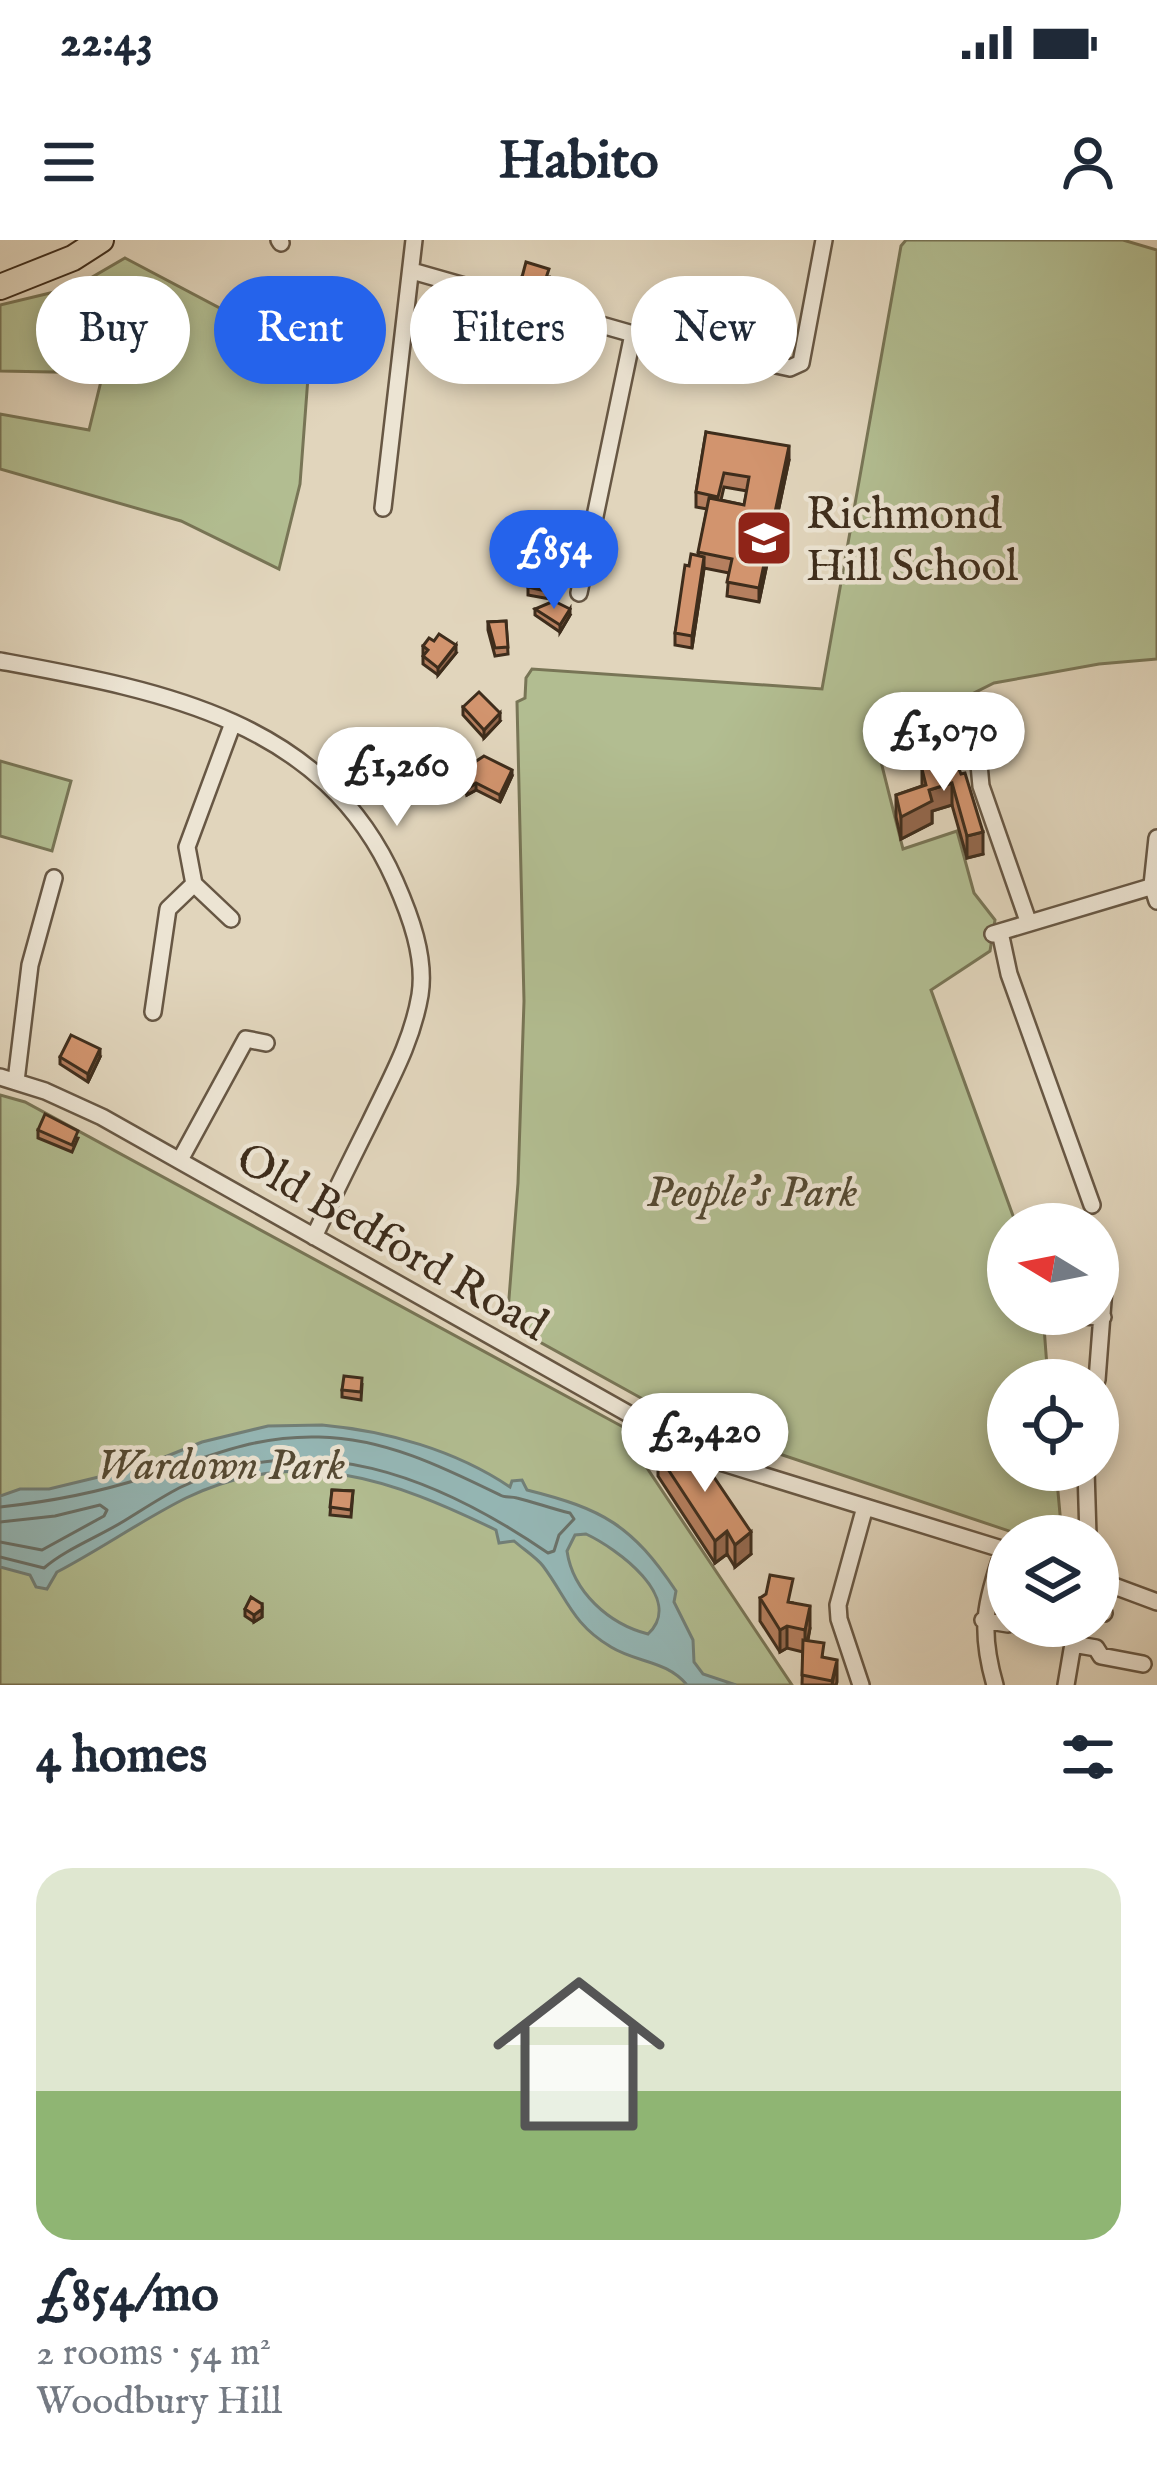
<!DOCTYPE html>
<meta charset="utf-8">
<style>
body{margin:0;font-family:"IM FELL English",serif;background:#f6f6f7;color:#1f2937;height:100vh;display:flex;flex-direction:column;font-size:45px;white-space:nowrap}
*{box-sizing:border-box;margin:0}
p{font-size:39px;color:#747a83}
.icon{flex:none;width:66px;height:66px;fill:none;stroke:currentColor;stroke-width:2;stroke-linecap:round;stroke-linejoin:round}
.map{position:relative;height:1445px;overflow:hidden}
.sheet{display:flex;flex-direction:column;background:#fff;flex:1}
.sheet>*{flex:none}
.guide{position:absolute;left:36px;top:36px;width:1086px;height:108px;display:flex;gap:24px}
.needle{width:78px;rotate:280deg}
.fabs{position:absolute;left:987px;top:963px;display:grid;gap:24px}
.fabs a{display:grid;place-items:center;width:132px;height:132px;border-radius:50%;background:#fff;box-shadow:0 6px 18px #0003;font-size:60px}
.price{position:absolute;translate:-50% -102px;padding:0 27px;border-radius:42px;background:#fff;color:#222;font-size:39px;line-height:78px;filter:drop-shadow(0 3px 6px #0008)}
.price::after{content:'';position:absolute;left:50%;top:72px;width:36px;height:27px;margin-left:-18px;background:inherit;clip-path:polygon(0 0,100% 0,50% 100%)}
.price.current{background:#2563eb;color:#fff}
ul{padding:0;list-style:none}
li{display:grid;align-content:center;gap:24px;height:636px;padding:0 36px}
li+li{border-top:3px solid #e0e1e3}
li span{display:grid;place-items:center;height:372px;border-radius:36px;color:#555}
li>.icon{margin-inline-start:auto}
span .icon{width:216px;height:216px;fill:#fffc;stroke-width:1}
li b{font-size:51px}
h2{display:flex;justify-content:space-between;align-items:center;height:144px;padding:0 36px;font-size:51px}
.tag{padding:0 42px;border-radius:54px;background:#fff;box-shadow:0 6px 18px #0003;font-size:42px;line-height:108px}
.tag.current{background:#2563eb;color:#fff}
.status{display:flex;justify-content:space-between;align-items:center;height:84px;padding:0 60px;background:#fff;direction:ltr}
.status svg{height:33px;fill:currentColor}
header{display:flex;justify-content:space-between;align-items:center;height:156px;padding:0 36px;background:#fff;font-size:54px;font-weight:700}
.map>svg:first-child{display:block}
.green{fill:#b2bd91;stroke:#787556;stroke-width:3}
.water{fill:#95b8b7;stroke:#728079;stroke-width:3;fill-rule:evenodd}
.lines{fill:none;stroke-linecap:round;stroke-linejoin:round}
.shore{stroke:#6a726a;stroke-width:3}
.street-casing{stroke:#675744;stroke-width:20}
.primary-casing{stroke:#3e2d1c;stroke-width:28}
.street{stroke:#ece4d3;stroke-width:15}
.primary{stroke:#e1d5bc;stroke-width:24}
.wall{fill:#b57f5f;stroke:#3e2d1c;stroke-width:3;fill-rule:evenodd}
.shaded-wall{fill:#93684d;stroke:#3e2d1c;stroke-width:3}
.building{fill:#d2946e;stroke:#3e2d1c;stroke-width:3}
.labels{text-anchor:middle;stroke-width:9;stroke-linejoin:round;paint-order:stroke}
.poi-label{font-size:45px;fill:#3e2d1c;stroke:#ece4d3;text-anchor:start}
.park-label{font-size:45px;font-style:italic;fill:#554a33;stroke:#ece4d3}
.street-label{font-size:45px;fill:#3e2d1c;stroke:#ece4d3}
</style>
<div class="status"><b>22:43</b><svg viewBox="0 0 49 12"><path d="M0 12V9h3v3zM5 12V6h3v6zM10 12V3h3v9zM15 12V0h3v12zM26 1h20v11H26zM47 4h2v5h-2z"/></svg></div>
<header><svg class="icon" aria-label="menu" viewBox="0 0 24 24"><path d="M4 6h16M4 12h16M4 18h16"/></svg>Habito<svg class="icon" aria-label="person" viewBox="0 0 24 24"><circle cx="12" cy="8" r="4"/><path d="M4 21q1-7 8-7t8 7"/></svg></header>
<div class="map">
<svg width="1157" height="1445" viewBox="0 0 1157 1445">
<rect width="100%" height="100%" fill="#e1d5bc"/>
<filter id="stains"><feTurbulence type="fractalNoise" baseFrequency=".00167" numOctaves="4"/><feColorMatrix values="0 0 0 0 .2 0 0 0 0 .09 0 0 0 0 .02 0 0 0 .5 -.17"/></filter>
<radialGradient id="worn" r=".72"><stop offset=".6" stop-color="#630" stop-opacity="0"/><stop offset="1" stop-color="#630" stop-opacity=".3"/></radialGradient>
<path class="green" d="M906 0H1123L1157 10V419L1099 424 994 443 876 502 903 609 957 591 974 653 995 680 990 711 931 750 1016 984H1008V1074H1043L1048 1140H1008V1230H1056L1062 1296H1024L726 1196 650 1163 507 1084 518 943 524 761 517 462 525 458 526 438 532 429 822 449 901 6Z
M125 18 235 76 311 97 300 244 279 329 181 281 0 229V174L89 190 103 133 0 131V65L75 47Z
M0 521 71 541 52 611 0 596Z
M0 855 25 862 625 1188 639 1216 792 1445H0Z"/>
<path class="water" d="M322 1185C387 1191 455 1210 510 1247L512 1241 522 1240 527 1250C603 1269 632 1285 676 1351L674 1362 693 1400 694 1422 703 1434 736 1445H687C666 1420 637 1423 611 1407 572 1384 567 1358 543 1326 536 1317 523 1309 514 1301L499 1303 496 1290C393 1240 298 1204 186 1258 142 1280 101 1309 57 1332L47 1349 36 1347 30 1335 0 1327V1256L20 1249H49L140 1227 202 1202 268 1186ZM586 1294C616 1308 686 1358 648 1394 609 1384 573 1352 567 1311L575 1295Z"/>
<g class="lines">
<path class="shore" d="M0 1267C47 1262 96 1253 143 1238 205 1219 251 1195 319 1197 384 1198 443 1227 500 1255 505 1258 511 1256 517 1258 534 1262 552 1269 570 1273L574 1279 559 1295 554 1311 548 1313C440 1239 309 1183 179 1248 160 1258 142 1270 124 1281 98 1297 66 1309 44 1328L0 1317
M0 1282 55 1276 100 1265 107 1270 104 1276 42 1310 0 1302"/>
<defs>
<path id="street" d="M279 0 281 3
M412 31 633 94 790 128 801 123 824 0
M383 268 414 0
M579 353 633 94
M0 421C157 450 323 478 395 641 410 675 426 717 420 755 412 802 390 840 370 882 351 920 332 958 314 997
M974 470 981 546 1028 681
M1157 598 1152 645 1157 661
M231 679 194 644 187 607 233 483
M1000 692 1009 734 1092 965
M993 694 1157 645
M153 772 168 669 194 644
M0 837 45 851 102 877 707 1218 1008 1311
M16 841 30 725 54 638
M180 920 246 799 266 803
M1079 1076 1103 1077
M1097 1140 1105 1035 1098 1000
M1086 1230 1088 1296
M1098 1340 1157 1362
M1098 1372 1104 1373
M983 1380 1008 1384
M1019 1386 1074 1396
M1073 1404 1096 1408 1101 1416 1143 1424
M861 1445 839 1379 838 1365 865 1267
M995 1445C979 1390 985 1362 1004 1309
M1066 1445 1076 1386"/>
<path id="primary" d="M0 47 73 18 101 0"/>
</defs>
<use href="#street" class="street-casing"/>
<use href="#primary" class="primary-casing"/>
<use href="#street" class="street"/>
<use href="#primary" class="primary"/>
</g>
<path class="wall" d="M522 37H549L544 52 522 45Z
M706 192 789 220 759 362 727 356 729 333 704 328 692 408 675 405V393L689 326 698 316 707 269 696 267V252ZM724 247 747 251 744 265 721 260Z
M558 320 550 359 528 355V347Z
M535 369 570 375 560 392 535 375Z
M506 381 508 414 495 416 488 390V382Z
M423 406 456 413 438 435 423 424Z
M463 467 500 481 484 498 463 475Z
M955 519 983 614 967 618 952 565 932 571V583L901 599 896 577V555L922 546V529Z
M458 533 512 536 500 562 476 550 467 555 458 540Z
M60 817H100L88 842 60 824Z
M38 890 78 898 72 912 38 898Z
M362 1145 361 1160 342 1157V1150Z
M658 1214 688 1221 751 1314 735 1327 727 1314 715 1323 658 1236Z
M332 1250 353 1251 351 1277 330 1275Z
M760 1358 793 1363 810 1388 808 1400 824 1418 836 1445H802L803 1412 787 1408 780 1412 760 1381Z
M262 1364V1377L254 1382 245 1376V1369Z"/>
<path class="shaded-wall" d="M789 206V220L759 362V348Z
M704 317V329L692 408V396Z
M570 369V375L560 392V385Z
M456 405V413L438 435V428Z
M500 473V481L484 498V490Z
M512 530V536L500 562V555Z
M476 543V550L467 555V549Z
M952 543V565L932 571V583L901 599V577L929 550Z
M983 592V614L967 618V596Z
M100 809V817L88 842V834Z
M727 1291V1314L715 1323V1301Z
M751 1292V1314L735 1327V1305Z
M810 1366V1388L805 1413V1390Z
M262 1369V1377L254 1382V1375Z
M787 1386V1408L780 1412V1390Z
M837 1420V1442L836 1445H832Z"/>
<path class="building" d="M526 22 549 29 544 44 522 37Z
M706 192 789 206 759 348 727 342 732 319 698 312 709 258 744 265 749 237 724 233 718 257 696 252Z
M534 308 558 313 550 352 528 347Z
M691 314 704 317 692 396 675 393 685 325 689 326Z
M554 361 570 369 560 385 535 369Z
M506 381 508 407 495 408 488 382Z
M439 394 456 405 438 428 423 416 428 410 423 406 429 398 434 401Z
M479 452 500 473 484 490 463 467Z
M484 516 512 530 500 555 476 543 467 549 458 533Z
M955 519 961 534 965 533 983 592 967 596 952 543 929 550 932 561 901 577 896 555 926 545 922 529Z
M71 795 100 809 88 834 60 817Z
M45 874 78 891 72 905 38 890Z
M344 1136 362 1138 361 1152 342 1150Z
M677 1202 688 1221 699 1215 751 1292 735 1305 727 1291 715 1301 658 1214Z
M332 1250 353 1251 351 1270 330 1267Z
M770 1335 793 1339 788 1362 810 1366 805 1390 787 1386 780 1390 760 1358 766 1354Z
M251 1357 262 1364V1369L254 1375 245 1369Z
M803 1400 824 1403 822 1417 837 1420 832 1441 802 1435Z"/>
<defs>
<symbol id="school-square" viewBox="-11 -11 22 22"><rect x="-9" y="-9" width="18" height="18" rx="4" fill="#8f2418" stroke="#ece4d3"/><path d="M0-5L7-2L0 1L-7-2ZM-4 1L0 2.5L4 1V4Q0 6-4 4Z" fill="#fff"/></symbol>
</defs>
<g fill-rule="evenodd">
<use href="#school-square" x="731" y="265" width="66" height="66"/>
</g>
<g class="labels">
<g class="poi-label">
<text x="806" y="288">Richmond<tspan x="806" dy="52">Hill School</tspan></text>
</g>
<g class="park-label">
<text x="752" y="966">People's Park</text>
<text x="221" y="1239">Wardown Park</text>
</g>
<g class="street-label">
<text transform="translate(393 1000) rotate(30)" y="16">Old Bedford Road</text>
</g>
</g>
<rect width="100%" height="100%" filter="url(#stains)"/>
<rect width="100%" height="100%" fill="url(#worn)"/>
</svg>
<div class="fabs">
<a><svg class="needle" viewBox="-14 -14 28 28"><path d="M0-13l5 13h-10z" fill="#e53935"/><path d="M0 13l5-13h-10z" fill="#747a83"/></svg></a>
<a><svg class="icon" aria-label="locate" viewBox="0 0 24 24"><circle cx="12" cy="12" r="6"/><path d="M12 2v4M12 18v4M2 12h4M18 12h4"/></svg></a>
<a><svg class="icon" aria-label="layers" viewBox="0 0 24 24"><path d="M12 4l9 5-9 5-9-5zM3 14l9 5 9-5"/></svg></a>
</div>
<b class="price current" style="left:554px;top:372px">£854</b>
<b class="price" style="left:944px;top:554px">£1,070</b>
<b class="price" style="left:397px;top:589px">£1,260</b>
<b class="price" style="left:705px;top:1255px">£2,420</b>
<div class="guide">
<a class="tag">Buy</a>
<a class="tag current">Rent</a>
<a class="tag">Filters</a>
<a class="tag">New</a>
</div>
</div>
<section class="sheet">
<h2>4 homes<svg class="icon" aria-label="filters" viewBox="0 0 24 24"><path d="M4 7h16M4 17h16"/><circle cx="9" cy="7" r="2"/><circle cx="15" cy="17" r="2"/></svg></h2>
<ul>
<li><span style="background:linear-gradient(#dfe7d0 60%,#8fb573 0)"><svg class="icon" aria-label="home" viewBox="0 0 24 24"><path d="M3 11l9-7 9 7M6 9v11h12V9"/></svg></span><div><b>£854/mo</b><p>2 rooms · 54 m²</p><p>Woodbury Hill</p></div></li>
</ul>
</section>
